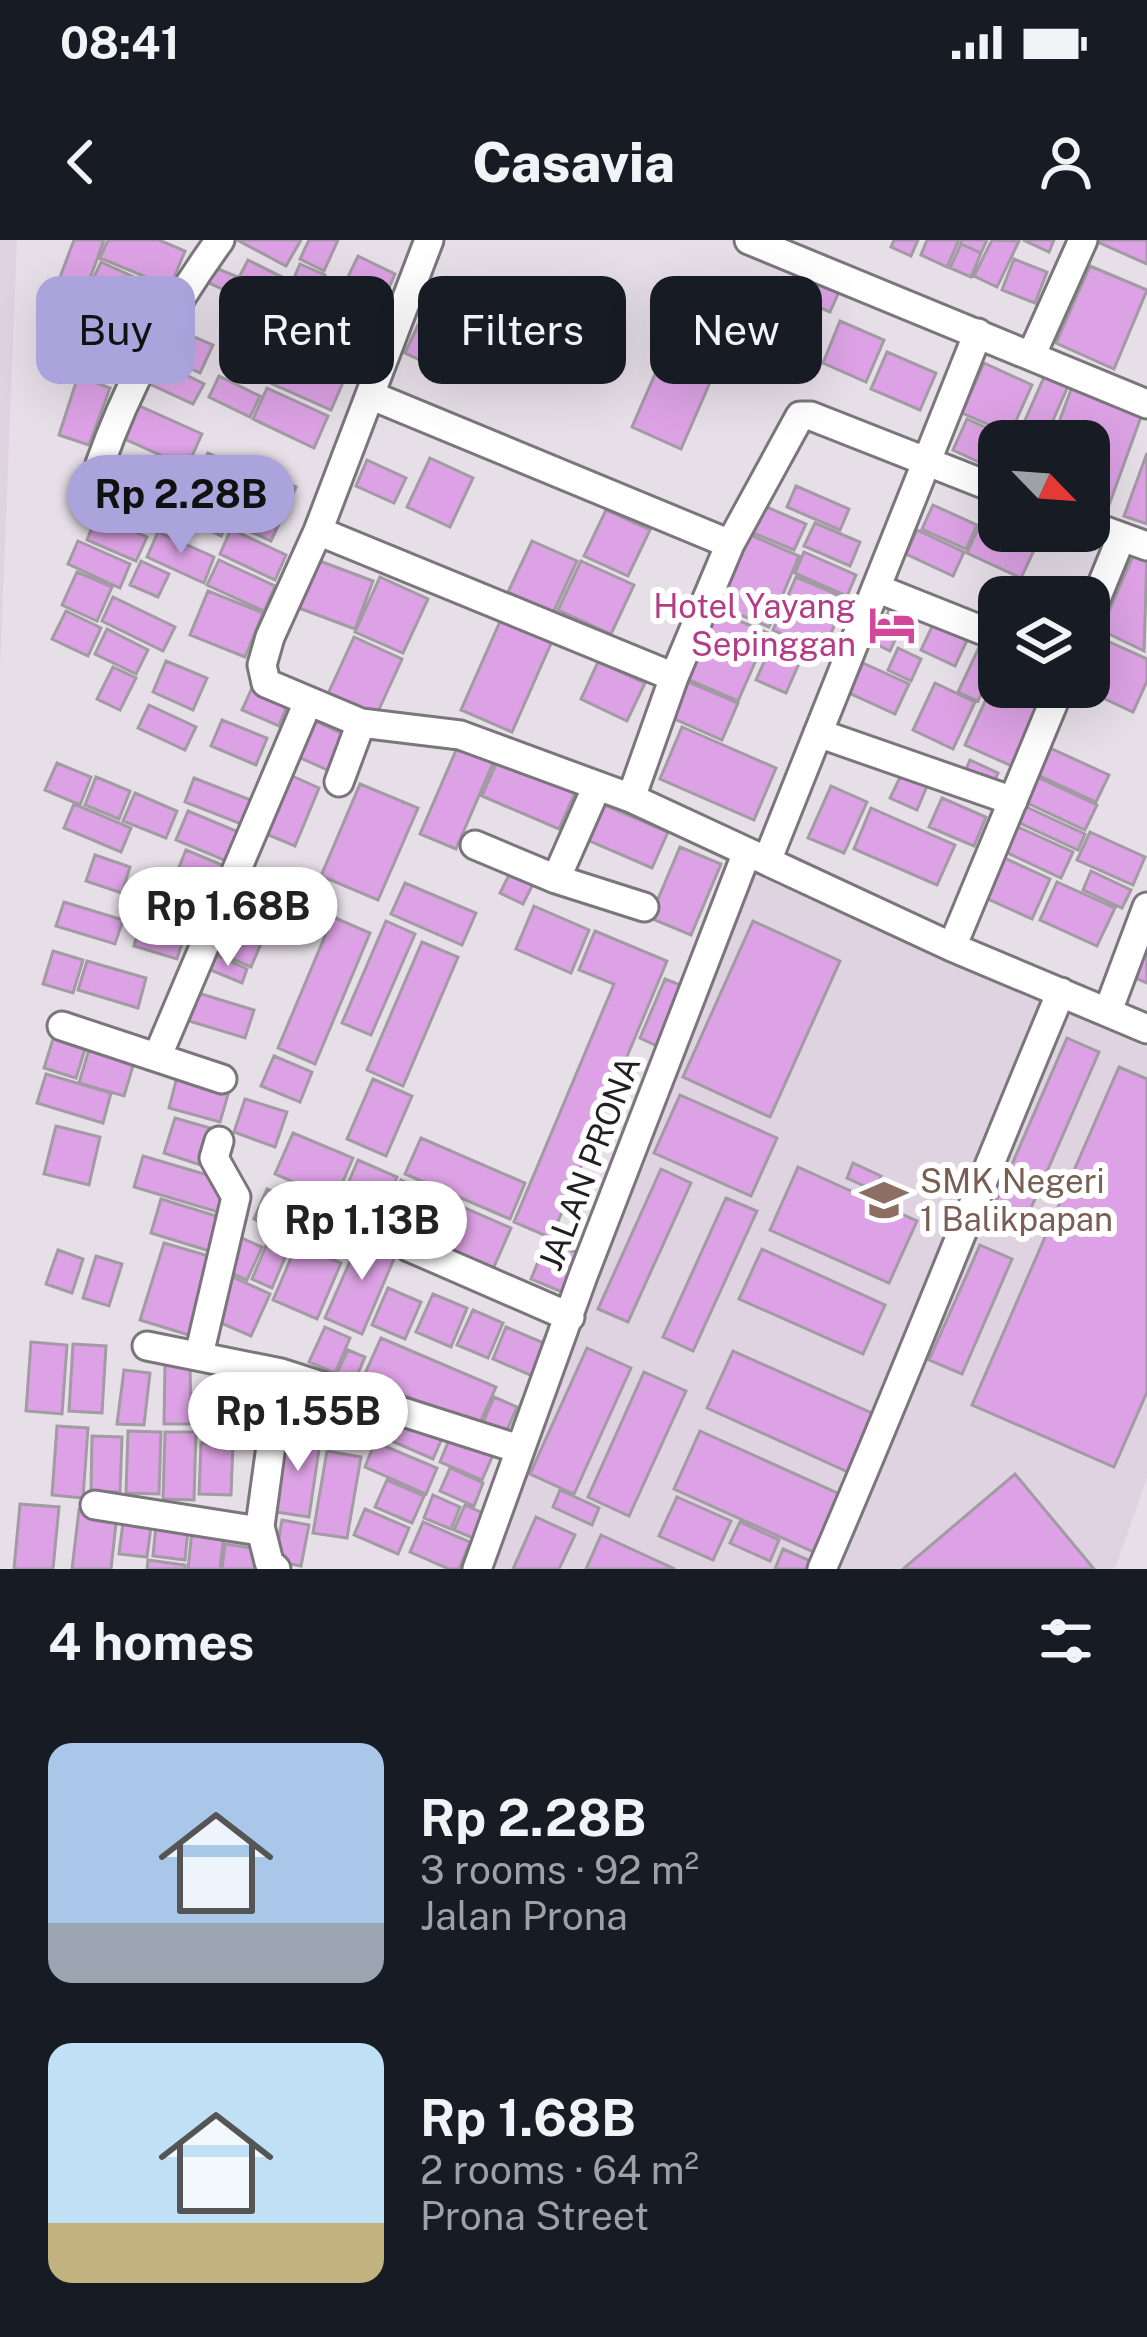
<!DOCTYPE html>
<meta charset="utf-8">
<style>
body{margin:0;font-family:"Public Sans",sans-serif;background:#242831;color:#f1f3f6;height:100vh;display:flex;flex-direction:column;font-size:45px;white-space:nowrap}
*{box-sizing:border-box;margin:0}
p{font-size:39px;color:#9ea1a6}
.icon{flex:none;width:66px;height:66px;fill:none;stroke:currentColor;stroke-width:2;stroke-linecap:round;stroke-linejoin:round}
.map{position:relative;height:1329px;overflow:hidden}
.drawer{display:flex;flex-direction:column;background:#171b24;flex:1}
.drawer>*{flex:none}
.banner{position:absolute;left:36px;top:36px;width:1077px;height:108px;display:flex;gap:24px}
.needle{width:78px;rotate:115deg}
.buttons{position:absolute;left:978px;top:180px;display:grid;gap:24px}
.buttons a{display:grid;place-items:center;width:132px;height:132px;border-radius:24px;background:#171b24;box-shadow:0 12px 48px #0002;font-size:60px}
.price{position:absolute;translate:-50% -102px;padding:0 27px;border-radius:42px;background:#fff;color:#222;font-size:39px;line-height:78px;filter:drop-shadow(0 3px 6px #0008)}
.price::after{content:'';position:absolute;left:50%;top:72px;width:36px;height:27px;margin-left:-18px;background:inherit;clip-path:polygon(0 0,100% 0,50% 100%)}
.price.active{background:#aba3db;color:#111}
ul{padding:0;list-style:none}
li{display:flex;align-items:center;gap:36px;height:300px;padding:0 48px}
li span{display:grid;place-items:center;flex:none;width:336px;height:240px;border-radius:24px;color:#555}
li>.icon{margin-inline-start:auto}
span .icon{width:144px;height:144px;fill:#fffc;stroke-width:1}
li b{font-size:51px}
h2{display:flex;justify-content:space-between;align-items:center;height:144px;padding:0 48px;font-size:51px}
.pill{padding:0 42px;border-radius:24px;background:#171b24;box-shadow:0 12px 48px #0002;font-size:42px;line-height:108px}
.pill.active{background:#aba3db;color:#111}
.status{display:flex;justify-content:space-between;align-items:center;height:84px;padding:0 60px;background:#171b24;direction:ltr}
.status svg{height:33px;fill:currentColor}
header{display:flex;justify-content:space-between;align-items:center;height:156px;padding:0 48px;background:#171b24;font-size:54px;font-weight:800}
.map>svg:first-child{display:block}
.built{fill:#dfd2e1}
.building{fill:#dda2e5;stroke:#a29ba3;stroke-width:3}
.lines{fill:none;stroke-linecap:round;stroke-linejoin:round}
.minor-casing{stroke:#7b757c;stroke-width:33}
.minor{stroke:#fff;stroke-width:27}
.labels{text-anchor:middle;stroke-width:12;stroke-linejoin:round;paint-order:stroke}
.hotel-label{font-size:33px;fill:#b23c85;stroke:#fff;text-anchor:end}
.street-label{font-size:33px;fill:#221f22;stroke:#fff}
.education-label{font-size:33px;fill:#785e54;stroke:#fff;text-anchor:start}
</style>
<div class="status"><b>08:41</b><svg viewBox="0 0 49 12"><path d="M0 12V9h3v3zM5 12V6h3v6zM10 12V3h3v9zM15 12V0h3v12zM26 1h20v11H26zM47 4h2v5h-2z"/></svg></div>
<header><svg class="icon" aria-label="back" viewBox="0 0 24 24"><path d="M15 5l-7 7 7 7"/></svg>Casavia<svg class="icon" aria-label="person" viewBox="0 0 24 24"><circle cx="12" cy="8" r="4"/><path d="M4 21q1-7 8-7t8 7"/></svg></header>
<div class="map">
<svg width="1147" height="1329" viewBox="0 0 1147 1329">
<rect width="100%" height="100%" fill="#e7dfe8"/>
<path class="built" d="M0 0H17L0 431Z
M755 635 1147 808V1238L1115 1329H488L558 1112Z"/>
<path class="building" d="M74 0H104L81 63 54 53Z
M108 0H159L185 11 170 47 100 18Z
M237 0H301L286 26Z
M309 0H338L324 31 300 19Z
M894 0H918L911 16 891 7Z
M927 0H959L947 27 921 15Z
M962 0H987L981 13 961 4Z
M992 0 1019 1 997 47 974 36Z
M1023 0H1054L1049 12Z
M1093 0H1147V24Z
M961 4 981 13 971 37 950 28Z
M358 16 395 34 384 59 346 41Z
M1014 19 1047 32 1035 63 1002 50Z
M248 20 290 41 276 66 235 45Z
M101 22 134 37 123 62 89 48Z
M206 24 238 37 231 53 200 39Z
M300 24 325 35 307 77 282 66Z
M1090 26 1147 50 1114 129 1056 103Z
M811 34 841 47 830 72 800 59Z
M139 37 161 47 146 84 123 74Z
M445 40 488 59 468 103 425 83Z
M337 42 379 62 362 99 320 80Z
M101 73 141 91 129 118 89 100Z
M291 77 355 106 343 133 279 104Z
M840 81 884 100 866 142 823 123Z
M418 85 467 107 454 136 405 113Z
M169 86 213 105 200 133 157 113Z
M669 102 718 124 681 209 632 187Z
M282 112 344 140 331 170 268 142Z
M887 112 936 133 920 170 871 149Z
M152 118 204 144 193 164 141 140Z
M984 123 1032 145 1010 194 962 173Z
M1045 135 1068 146 1044 201H1030L1018 196Z
M78 136 110 148 89 205 59 195Z
M219 136 260 156 250 177 209 157Z
M1072 147 1142 174 1109 265 1089 257V201H1052Z
M267 148 328 176 314 208 253 179Z
M133 163 202 194 187 227 118 196Z
M967 179 1010 198 999 201 996 230 953 210Z
M208 213 248 231 234 262 194 243Z
M1147 213V284L1124 276Z
M430 218 473 238 450 287 407 267Z
M367 220 406 238 394 263 356 246Z
M258 230 296 247 271 301 234 284Z
M106 233 161 260 148 286 93 259Z
M189 246 235 269 221 296 176 273Z
M796 246 849 269 840 290 787 267Z
M995 252 999 254V291H1017L1038 302 1021 338 967 313Z
M762 265 806 284 794 310 751 292Z
M933 265 977 285 966 309 922 289Z
M606 270 650 290 628 336 584 316Z
M97 275 147 297 136 321 87 300Z
M815 283 860 302 850 326 804 306Z
M231 289 286 315 275 340 220 314Z
M917 290 964 312 953 336 906 314Z
M158 292 214 317 204 343 147 317Z
M748 294 799 316 769 387 717 365Z
M78 301 130 324 120 348 68 324Z
M532 301 577 321 553 373 508 352Z
M1136 309 1147 314 1144 411 1101 390Z
M804 312 856 335 847 356 795 333Z
M219 320 275 346 264 371 207 345Z
M317 320 373 341 355 389 299 368Z
M141 321 169 334 158 357 130 345Z
M581 321 634 345 611 394 558 370Z
M77 332 112 347 97 381 62 365Z
M380 337 428 359 403 413 355 392Z
M796 337 846 358 823 412 773 390Z
M208 351 263 373 245 417 190 395Z
M113 357 175 387 163 411 102 381Z
M894 359 910 367 890 411 874 403Z
M66 371 101 388 88 416 52 399Z
M716 371 768 393 738 461 687 439Z
M937 376 971 392 955 426 921 410Z
M502 377 553 399 512 492 461 470Z
M107 389 148 410 136 434 95 414Z
M1094 395 1147 419V441L1133 472 1079 447H1089V406Z
M354 397 402 419 375 478 327 456Z
M982 401 999 409V415L978 461 958 452Z
M771 406 801 419 786 453 756 440Z
M898 408 921 419 911 441 888 430Z
M166 421 207 438 193 470 153 452Z
M598 422 645 443 627 481 581 459Z
M863 423 909 444 895 474 849 453Z
M113 427 136 438 120 470 97 459Z
M999 431V447H1051L1014 527 965 505Z
M686 441 738 463 722 500 670 477Z
M935 443 975 462 953 509 913 490Z
M252 448 288 463 279 486 242 470Z
M149 465 196 487 185 510 138 488Z
M222 480 267 498 256 525 211 506Z
M313 480 347 496 332 532 296 516Z
M682 487 776 528 754 580 660 539Z
M460 501 496 516 456 609 420 594Z
M1050 508 1109 535 1096 562 1038 535Z
M499 517 576 550 559 589 482 556Z
M970 520 998 533 990 550 962 538Z
M57 523 91 537 80 565 45 550Z
M905 527 930 539 917 570 890 558Z
M283 532 319 548 295 606 259 591Z
M96 537 130 551 119 579 85 565Z
M1037 537 1097 565 1085 590 1025 562Z
M194 538 258 563 249 587 185 562Z
M360 544 418 568 378 660 321 636Z
M831 546 867 562 844 613 808 598Z
M135 553 177 571 166 598 123 581Z
M942 558 986 577 974 606 929 587Z
M600 563 668 592 652 628 585 599Z
M74 564 131 588 121 612 64 588Z
M1022 565 1085 594 1078 610 1015 581Z
M871 568 955 605 937 645 854 609Z
M188 571 241 593 229 622 176 600Z
M1009 583 1073 612 1061 638 997 608Z
M1090 592 1145 617 1133 645 1077 620Z
M680 607 721 624 691 695 650 678Z
M186 610 232 629 214 673 168 654Z
M95 615 130 627 122 653 86 641Z
M998 615 1050 639 1032 679 979 655Z
M511 631 534 642 523 664 500 653Z
M1091 631 1131 650 1122 668 1083 650Z
M245 637 283 652 251 727 214 711Z
M1057 642 1115 668 1097 706 1040 680Z
M405 643 476 673 462 705 391 674Z
M64 662 123 680 115 704 56 686Z
M145 665 189 681 177 719 134 706Z
M534 666 589 690 571 733 516 709Z
M333 677 370 693 315 824 278 808Z
M386 681 415 694 371 795 342 783Z
M753 681 840 721 770 877 683 837Z
M595 691 667 721 551 998 514 982 614 744 579 730Z
M1147 701V743L1131 736Z
M422 702 458 717 403 846 367 830Z
M53 711 83 720 73 753 43 744Z
M214 714 247 729 242 743 208 729Z
M87 721 146 738 138 768 78 750Z
M665 739 683 746 657 806 640 798Z
M198 753 254 770 245 798 189 781Z
M57 786 89 796 76 838 44 828Z
M93 796 138 809 124 856 79 843Z
M1067 798 1099 812 1021 991 989 977Z
M274 816 312 832 300 862 261 846Z
M1119 827 1147 839V1152L1114 1227 972 1165Z
M46 834 111 853 103 883 37 863Z
M177 837 229 851 220 882 169 868Z
M373 839 412 856 386 916 347 899Z
M680 855 777 898 751 956 654 913Z
M245 859 287 872 275 907 234 892Z
M175 878 217 890 207 927 164 913Z
M56 886 100 897 89 945 44 934Z
M293 893 353 918 335 960 275 934Z
M421 898 525 943 510 979 405 934Z
M143 916 228 941 218 972 134 947Z
M358 920 397 937 377 983 338 967Z
M853 923 881 936 875 951 847 938Z
M798 927 917 981 889 1043 770 990Z
M661 929 691 943 628 1082 598 1069Z
M401 940 511 988 493 1029 383 982Z
M267 949 310 967 296 998 254 979Z
M726 958 757 971 693 1111 663 1097Z
M161 959 226 979 216 1013 151 993Z
M363 992 399 1007 362 1094 325 1078Z
M239 997 262 1007 247 1040 225 1030Z
M269 999 289 1008 272 1048 252 1039Z
M547 1000 578 1013 562 1052 531 1039Z
M164 1003 212 1017 189 1095 140 1080Z
M297 1004 341 1023 317 1079 273 1060Z
M980 1005 1012 1019 962 1134 929 1120Z
M762 1009 885 1065 863 1114 739 1059Z
M58 1010 83 1019 72 1053 46 1044Z
M96 1016 122 1024 109 1066 83 1058Z
M233 1037 270 1054 251 1096 214 1080Z
M388 1048 421 1062 405 1099 372 1085Z
M433 1054 467 1068 451 1107 416 1092Z
M473 1070 503 1083 488 1118 457 1105Z
M325 1087 350 1098 335 1133 309 1122Z
M506 1087 551 1106 537 1138 493 1119Z
M381 1098 496 1147 478 1187 363 1138Z
M31 1102 67 1105 62 1174 26 1171Z
M73 1104 106 1106 102 1173 69 1171Z
M587 1108 631 1128 574 1254 530 1234Z
M348 1110 365 1117 355 1140 337 1133Z
M733 1111 874 1174 848 1232 707 1168Z
M165 1121 190 1122 191 1184H164Z
M124 1130 150 1133 144 1185 117 1184Z
M644 1132 686 1151 629 1276 588 1257Z
M238 1136 271 1140 267 1178 235 1174Z
M225 1141 227 1182 205 1183 203 1143Z
M494 1157 517 1167 505 1195 482 1185Z
M397 1176 443 1196 433 1219 387 1199Z
M57 1186 88 1188 83 1258 52 1255Z
M453 1190 496 1208 482 1240 440 1222Z
M128 1191 161 1192 159 1254 126 1253Z
M287 1191 321 1196 309 1277 276 1272Z
M700 1191 844 1256 818 1314 674 1249Z
M165 1192H196L194 1260 163 1259Z
M92 1196 122 1197 120 1252 91 1251Z
M375 1202 437 1228 426 1254 365 1227Z
M201 1203 233 1204 231 1255 199 1254Z
M327 1211 361 1217 347 1298 313 1293Z
M450 1228 483 1243 474 1266 440 1251Z
M1015 1234 1094 1329H903Z
M387 1240 424 1256 412 1283 375 1267Z
M560 1250 599 1268 592 1285 553 1267Z
M433 1255 460 1267 451 1289 424 1278Z
M677 1257 731 1281 713 1320 659 1296Z
M20 1264 59 1267 53 1329H14Z
M465 1265 485 1274 475 1299 454 1290Z
M365 1269 409 1288 398 1314 354 1295Z
M79 1270 117 1274 111 1329H72Z
M124 1275 152 1279 147 1317 119 1314Z
M536 1277 575 1295 559 1329H513Z
M282 1280 309 1285 301 1326 275 1321Z
M423 1282 470 1302 459 1329H449L410 1312Z
M740 1282 779 1300 770 1321 730 1303Z
M156 1285 188 1289 185 1320 153 1316Z
M192 1291 224 1295 220 1329H188Z
M601 1295 675 1329H586Z
M225 1304 265 1310 262 1329H222Z
M783 1309 813 1322 810 1329H775Z
M148 1320 185 1325V1329H147Z"/>
<g class="lines">
<defs>
<path id="minor" d="M429 0 318 291 270 397 262 425 266 443 361 483 460 495 631 558 952 707 1147 789
M749 0 1147 164
M1031 116 1083 0
M370 155 730 304
M100 224C129 142 169 70 220 0
M1089 285 1147 306
M318 291 674 437
M876 348 999 397
M1089 376 1121 298
M818 493 1013 561
M339 542 361 483
M597 546 556 639 644 667
M631 558 674 437 730 304 800 176H811L999 250
M475 605 556 639
M767 621 978 93
M952 707 1060 447
M1108 771 1147 667
M62 786 222 839
M158 815 308 462
M409 1007 570 1077
M147 1106 281 1133 519 1209
M199 1115 236 957 214 918 219 901
M95 1265 253 1290 260 1286 281 1133
M260 1286 269 1322 276 1329
M477 1329 583 1036 747 612
M822 1329C905 1138 980 944 1061 752"/>
</defs>
<use href="#minor" class="minor-casing"/>
<use href="#minor" class="minor"/>
</g>
<defs>
<symbol id="hotel-bare" viewBox="-9 -9 18 18"><path d="M-6-4.5h1.5V1H6V5H4.5V3h-9V5H-6ZM-4 0a1.8 1.8 0 1 1 3.6 0ZM.5 0V-2.5h3Q6-2.5 6 0Z" fill="#d1479c" stroke="#fff" stroke-width="2.5" paint-order="stroke"/></symbol>
<symbol id="school-bare" viewBox="-9 -9 18 18"><path d="M0-5L7-2L0 1L-7-2ZM-4 1L0 2.5L4 1V4Q0 6-4 4Z" fill="#8d6e63" stroke="#fff" stroke-width="2.5" paint-order="stroke"/></symbol>
</defs>
<g fill-rule="evenodd">
<use href="#hotel-bare" x="859" y="352" width="66" height="66"/>
<use href="#school-bare" x="851" y="927" width="66" height="66"/>
</g>
<g class="labels">
<g class="hotel-label">
<text x="856" y="378">Hotel Yayang<tspan x="856" dy="38">Sepinggan</tspan></text>
</g>
<g class="street-label">
<text transform="translate(589 923) rotate(-69)" y="12">JALAN PRONA</text>
</g>
<g class="education-label">
<text x="920" y="953">SMK Negeri<tspan x="920" dy="38">1 Balikpapan</tspan></text>
</g>
</g>
</svg>
<div class="buttons">
<a><svg class="needle" viewBox="-14 -14 28 28"><path d="M0-13l5 13h-10z" fill="#e53935"/><path d="M0 13l5-13h-10z" fill="#9ea1a6"/></svg></a>
<a><svg class="icon" aria-label="layers" viewBox="0 0 24 24"><path d="M12 4l9 5-9 5-9-5zM3 14l9 5 9-5"/></svg></a>
</div>
<b class="price active" style="left:181px;top:317px">Rp 2.28B</b>
<b class="price" style="left:228px;top:729px">Rp 1.68B</b>
<b class="price" style="left:362px;top:1043px">Rp 1.13B</b>
<b class="price" style="left:298px;top:1234px">Rp 1.55B</b>
<div class="banner">
<a class="pill active">Buy</a>
<a class="pill">Rent</a>
<a class="pill">Filters</a>
<a class="pill">New</a>
</div>
</div>
<section class="drawer">
<h2>4 homes<svg class="icon" aria-label="filters" viewBox="0 0 24 24"><path d="M4 7h16M4 17h16"/><circle cx="9" cy="7" r="2"/><circle cx="15" cy="17" r="2"/></svg></h2>
<ul>
<li><span style="background:linear-gradient(#a9c7e8 75%,#9aa5b1 0)"><svg class="icon" aria-label="home" viewBox="0 0 24 24"><path d="M3 11l9-7 9 7M6 9v11h12V9"/></svg></span><div><b>Rp 2.28B</b><p>3 rooms · 92 m²</p><p>Jalan Prona</p></div></li>
<li><span style="background:linear-gradient(#bfe0f5 75%,#c2b280 0)"><svg class="icon" aria-label="home" viewBox="0 0 24 24"><path d="M3 11l9-7 9 7M6 9v11h12V9"/></svg></span><div><b>Rp 1.68B</b><p>2 rooms · 64 m²</p><p>Prona Street</p></div></li>
</ul>
</section>
